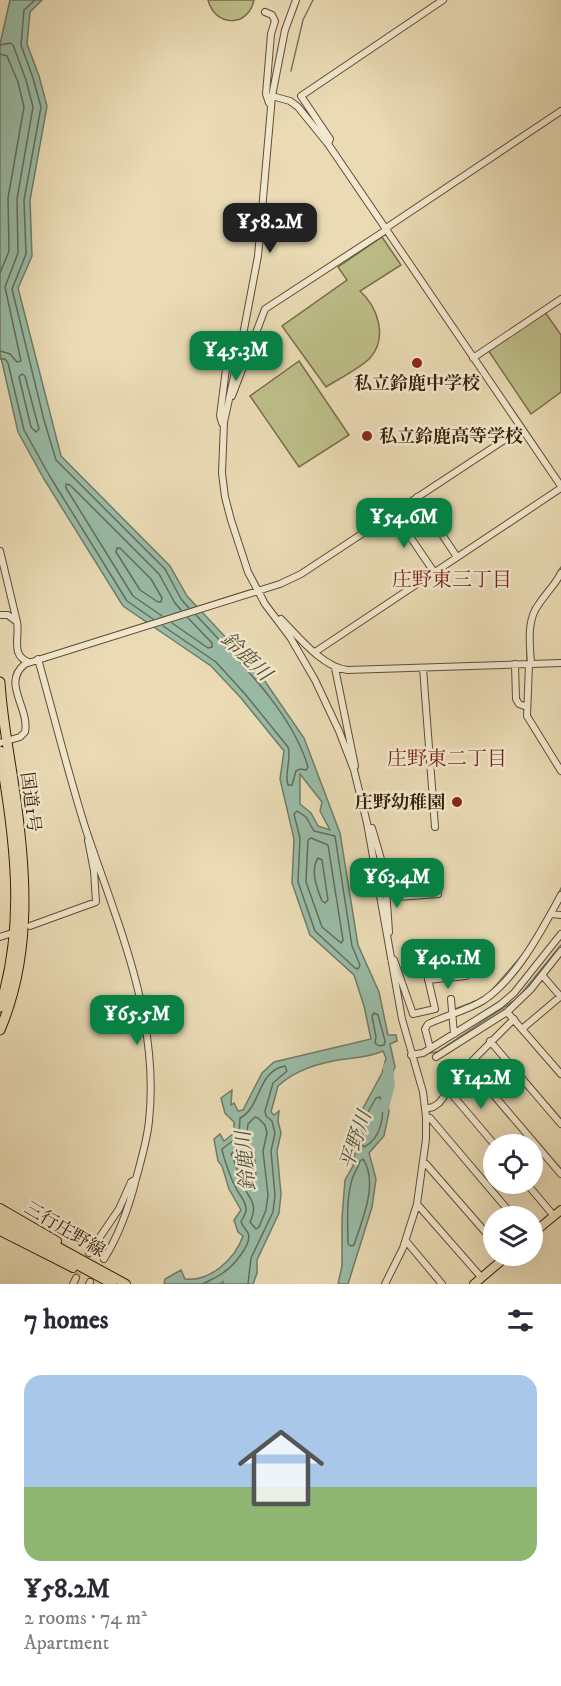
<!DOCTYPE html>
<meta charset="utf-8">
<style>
body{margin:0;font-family:"IM FELL DW Pica","Noto Serif JP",serif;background:#f2f2f3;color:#2b2b33;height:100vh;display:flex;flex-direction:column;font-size:22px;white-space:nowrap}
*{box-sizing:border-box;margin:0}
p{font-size:20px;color:#7c7c81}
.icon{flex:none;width:33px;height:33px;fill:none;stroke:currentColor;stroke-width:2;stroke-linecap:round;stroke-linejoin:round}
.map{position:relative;height:1284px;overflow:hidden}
.panel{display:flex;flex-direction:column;background:#fff;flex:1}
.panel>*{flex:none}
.buttons{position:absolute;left:483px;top:1134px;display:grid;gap:12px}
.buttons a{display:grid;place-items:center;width:60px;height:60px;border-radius:50%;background:#fff;box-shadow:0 6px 24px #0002;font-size:30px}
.price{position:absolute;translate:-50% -51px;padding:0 14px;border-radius:12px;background:#0b8043;color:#fff;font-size:20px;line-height:39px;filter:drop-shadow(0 2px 3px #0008)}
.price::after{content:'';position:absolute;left:50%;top:36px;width:18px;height:14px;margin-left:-9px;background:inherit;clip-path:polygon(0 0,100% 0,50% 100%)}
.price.active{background:#222;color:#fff}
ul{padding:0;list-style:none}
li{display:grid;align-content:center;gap:12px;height:318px;padding:0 24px}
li+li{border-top:2px solid #e1e1e2}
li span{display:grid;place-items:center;height:186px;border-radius:18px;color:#555}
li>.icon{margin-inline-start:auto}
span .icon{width:108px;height:108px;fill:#fffc;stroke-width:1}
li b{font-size:26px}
h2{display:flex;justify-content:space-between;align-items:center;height:72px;padding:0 24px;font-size:26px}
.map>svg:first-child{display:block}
.green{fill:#bdbe89;stroke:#786e48;stroke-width:1.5}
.water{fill:#99bca8;stroke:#717c67;stroke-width:1.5;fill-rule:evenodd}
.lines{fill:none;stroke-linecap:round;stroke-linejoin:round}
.shore{stroke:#666c57;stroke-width:1.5}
.stream{stroke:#717c67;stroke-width:1.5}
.river{stroke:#99bca8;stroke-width:10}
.minor-tunnel{stroke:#c6b592;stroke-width:6;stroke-dasharray:6 3;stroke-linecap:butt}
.minor-casing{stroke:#624c32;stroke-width:8}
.major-casing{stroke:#341d06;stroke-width:10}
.highway-casing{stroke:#341d06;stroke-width:11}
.minor{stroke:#f1e8cf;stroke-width:6}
.major{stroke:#eadbb5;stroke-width:8}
.highway{stroke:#eadbb5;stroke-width:9}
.poi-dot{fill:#8f2418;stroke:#f1e8cf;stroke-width:2}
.labels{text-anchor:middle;stroke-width:5;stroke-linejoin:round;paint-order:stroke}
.poi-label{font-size:18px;font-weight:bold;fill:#341d06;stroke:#f1e8cf}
.street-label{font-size:18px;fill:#341d06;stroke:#f1e8cf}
.neighbourhood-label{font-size:20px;fill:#7a1f14;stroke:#f1e8cf}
.water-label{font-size:20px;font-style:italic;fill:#524d37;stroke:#f1e8cf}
</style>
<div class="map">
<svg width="561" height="1284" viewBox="0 0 561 1284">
<rect width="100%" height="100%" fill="#eadbb5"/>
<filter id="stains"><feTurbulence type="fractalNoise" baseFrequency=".00333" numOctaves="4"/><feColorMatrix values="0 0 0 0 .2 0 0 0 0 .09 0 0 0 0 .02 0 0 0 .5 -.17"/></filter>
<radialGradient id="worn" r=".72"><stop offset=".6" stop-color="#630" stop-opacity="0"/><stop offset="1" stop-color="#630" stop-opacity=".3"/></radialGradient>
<path class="green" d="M208 0H254C248 28 215 27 208 0Z
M382 237 401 265 360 291C378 307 388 338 370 358 362 367 337 380 326 387L282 326 347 280 338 267Z
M545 312 561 335V392L531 414 488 350Z
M299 361 349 435 299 467 250 396Z"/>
<path class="water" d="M10 0H42L30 12 27 44 39 76 47 106 30 200 32 256 18 288 61 456 170 566 187 596 260 674 304 738 340 833 358 945 379 992 388 1035H396L397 1041 390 1044 395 1067 386 1089 389 1112 384 1136 369 1153 376 1179 372 1207 348 1284H338L342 1266V1218L345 1180 353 1166 362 1110 382 1073 386 1058 383 1051C365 1059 352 1057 333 1061 313 1065 293 1072 278 1086L271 1112 274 1115 279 1111 278 1121 281 1133 277 1151 281 1194 279 1213 257 1260V1273L253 1284H222L223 1282 219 1284H164L165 1279 181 1270 185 1279C210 1282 235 1259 243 1236L238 1232 234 1220 241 1210 229 1189 222 1166 218 1161 214 1139 220 1134 224 1141 234 1133V1122L225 1113 221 1098 232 1090 231 1105 234 1103 238 1111 243 1110 262 1073 274 1062 371 1039 364 1006 354 975 310 935 292 883 294 839 280 779 284 751 241 698 211 666 123 606 44 479 18 432 0 353V44ZM300 774 322 802 320 811 330 830 318 826 311 813 300 804Z"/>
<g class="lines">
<path class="shore" d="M35 0 24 10 21 45 33 78 41 107 24 200 26 254 12 289 44 420 56 460 165 569 181 599 189 608
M0 45 10 43 13 45 26 80 33 107 17 199 18 253 5 287 21 361 17 362 10 354 0 351
M0 54 7 56 18 82 24 107 8 198 9 251 0 273
M0 359H5L8 363 24 430 49 475 127 601 153 619
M22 374 25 376 39 429 36 432 31 427 19 377Z
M117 548H120L151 579 162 598 161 602H158L140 590 116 552Z
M162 616 133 596 66 488V484L70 485 159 574 175 603 181 610
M172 623 208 648 212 647V643L188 618
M163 626 216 662 245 694 288 747C292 759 284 772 288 785H292L296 771 300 769 306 770 308 767C292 711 235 657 196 615
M297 811 306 817 314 831 335 836 352 946 360 965 358 969 355 968 315 931 298 882 300 838 294 814Z
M311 838 328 845 343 940 341 943 322 927 306 882 308 840Z
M318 858 322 860 328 900 325 903 322 901C317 888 310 871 318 858Z
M374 1013 378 1015 385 1041 384 1045 379 1046 375 1043 376 1037 372 1016Z
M380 1097C386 1114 381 1139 364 1147L362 1144 368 1112 376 1098Z
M255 1117 258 1118 265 1125 267 1133 263 1151 268 1195 266 1210 259 1227 256 1229 250 1222C259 1203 249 1199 241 1182 237 1173 236 1163 231 1154L246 1139 248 1124Z
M251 1149 254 1152 256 1178 253 1181 250 1179 243 1157Z
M363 1159C379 1183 362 1220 354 1245L351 1246 348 1244C348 1224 346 1203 351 1184 352 1175 358 1169 360 1161Z
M203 1284C210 1280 218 1277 224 1272 232 1267 253 1244 248 1233 246 1229 243 1227 241 1222 243 1217 247 1213 246 1208 245 1199 238 1194 235 1186 231 1179 223 1156 222 1149L239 1136 240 1118C261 1108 257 1071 285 1066L287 1071 273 1083 265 1111 266 1116 272 1121 275 1133 271 1151 275 1195 273 1212 251 1258 248 1284"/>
<path class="stream" d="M291 71 303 20 313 0
M558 572 561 567
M527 634V662
M558 895 561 888
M492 990 524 953
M521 994 561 945
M455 1009 476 1001
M439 1016 451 1011
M430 1053 437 1052 515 1000"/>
<path class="river" d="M384 1107 390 1085 388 1067"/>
<path class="minor-tunnel" d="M76 1278 89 1253"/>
<defs>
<path id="minor" d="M296 0 285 30 272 96 258 256 242 340 224 422 222 473 225 497 231 520 248 572 265 604 290 637 315 680 339 731 354 770 367 823 402 1019 423 1092 426 1117V1139L417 1204 403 1248 385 1284
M265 12 272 15 275 21 271 34 266 94 269 103
M272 96 290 101 298 107 328 144 561 486
M328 144 330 139 301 96 443 0
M386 228 561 111
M220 356 227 361 220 416 222 423
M473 358 561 299
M232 396 265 309 386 230
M417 497 457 557
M394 513 434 572
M0 551 17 622
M0 615H8L17 622C20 636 10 656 29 662
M281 619C298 636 322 667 347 670L561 663
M315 652 561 488
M38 659C54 716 68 773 86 830 118 925 160 1019 149 1121 147 1141 141 1160 136 1179 129 1207 119 1235 104 1259
M515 664 516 699 519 704 527 707
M529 664 527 716 561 771
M531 664C530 645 526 620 539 604 546 593 555 585 561 573
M335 668 355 766
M423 668 435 827
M0 743 20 737 25 732C30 708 1 683 25 664L280 584 301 574 521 429
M372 828 385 873 389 932
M391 872 411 870
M393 872 398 897 438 894
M552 914 561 915
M30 926 96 902 94 871 88 840
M0 937 9 934
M561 951 531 989 507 1012 561 1074
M391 958 394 960 413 1014 435 1009 425 966
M542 975 561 997
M428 980 466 976
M451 999 454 1034
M522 1029 561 996
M490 1041 561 1124
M430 1048 425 1029 428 1024C445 1016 468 1010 484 1000 517 978 543 928 561 895
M411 1055 423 1053 500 1005 514 993 561 934
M436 1057 507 1012
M468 1065 561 1174
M449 1091 494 1144
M425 1109 433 1107 439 1103 470 1063 514 1019
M426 1117 430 1118 513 1216
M423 1164H426L494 1242
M527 1184 554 1216
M417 1204 481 1277
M406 1241 442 1284
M89 1253 119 1209 131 1182 136 1179
M73 1284 76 1278
M89 1284 90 1282"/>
<path id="major" d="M0 1208 57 1241
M0 1215 126 1284
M0 1223 112 1284
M0 1231 73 1268
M532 1234 561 1210
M474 1284 507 1256"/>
<path id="highway" d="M0 682C2 718 9 752 14 787 26 868 33 953 0 1030
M0 751C14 838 27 921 0 1007"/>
</defs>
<use href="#minor" class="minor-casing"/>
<use href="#major" class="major-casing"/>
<use href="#highway" class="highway-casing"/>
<use href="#minor" class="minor"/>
<use href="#major" class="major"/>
<use href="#highway" class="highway"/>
</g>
<g class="poi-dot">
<circle cx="417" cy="363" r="6"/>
<circle cx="367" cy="436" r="6"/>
<circle cx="457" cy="802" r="6"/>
</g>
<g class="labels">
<g class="poi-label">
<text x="417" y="389">私立鈴鹿中学校</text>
<text x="379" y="442" text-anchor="start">私立鈴鹿高等学校</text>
<text x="445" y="808" text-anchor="end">庄野幼稚園</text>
</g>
<g class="street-label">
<text transform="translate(31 802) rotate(83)" y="6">国道1号</text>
<text transform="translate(65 1229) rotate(31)" y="6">三行庄野線</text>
</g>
<g class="neighbourhood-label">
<text x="452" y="586">庄野東三丁目</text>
<text x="447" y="765">庄野東二丁目</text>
</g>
<g class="water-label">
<text transform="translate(247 656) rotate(44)" y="7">鈴鹿川</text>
<text transform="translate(355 1140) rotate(-71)" y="7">平野川</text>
<text transform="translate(245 1161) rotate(-95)" y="7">鈴鹿川</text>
</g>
</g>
<rect width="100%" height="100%" filter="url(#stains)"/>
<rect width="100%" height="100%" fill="url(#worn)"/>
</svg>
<div class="buttons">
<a><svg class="icon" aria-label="locate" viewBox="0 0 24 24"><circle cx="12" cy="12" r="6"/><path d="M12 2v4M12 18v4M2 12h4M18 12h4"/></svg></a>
<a><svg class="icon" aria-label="layers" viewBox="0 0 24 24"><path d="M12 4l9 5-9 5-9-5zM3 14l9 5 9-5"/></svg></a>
</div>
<b class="price active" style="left:270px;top:254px">¥58.2M</b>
<b class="price" style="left:236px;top:382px">¥45.3M</b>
<b class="price" style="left:404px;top:549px">¥54.6M</b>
<b class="price" style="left:397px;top:909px">¥63.4M</b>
<b class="price" style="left:448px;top:990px">¥40.1M</b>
<b class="price" style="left:137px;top:1046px">¥65.5M</b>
<b class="price" style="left:481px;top:1110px">¥142M</b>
</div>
<section class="panel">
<h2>7 homes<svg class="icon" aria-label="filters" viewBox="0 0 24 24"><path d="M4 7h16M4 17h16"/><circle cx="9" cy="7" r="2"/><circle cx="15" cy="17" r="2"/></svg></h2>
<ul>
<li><span style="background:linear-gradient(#a9c7e8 60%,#8fb573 0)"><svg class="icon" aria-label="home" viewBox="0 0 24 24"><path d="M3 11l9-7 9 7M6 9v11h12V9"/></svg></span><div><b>¥58.2M</b><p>2 rooms · 74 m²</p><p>Apartment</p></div></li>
</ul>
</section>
